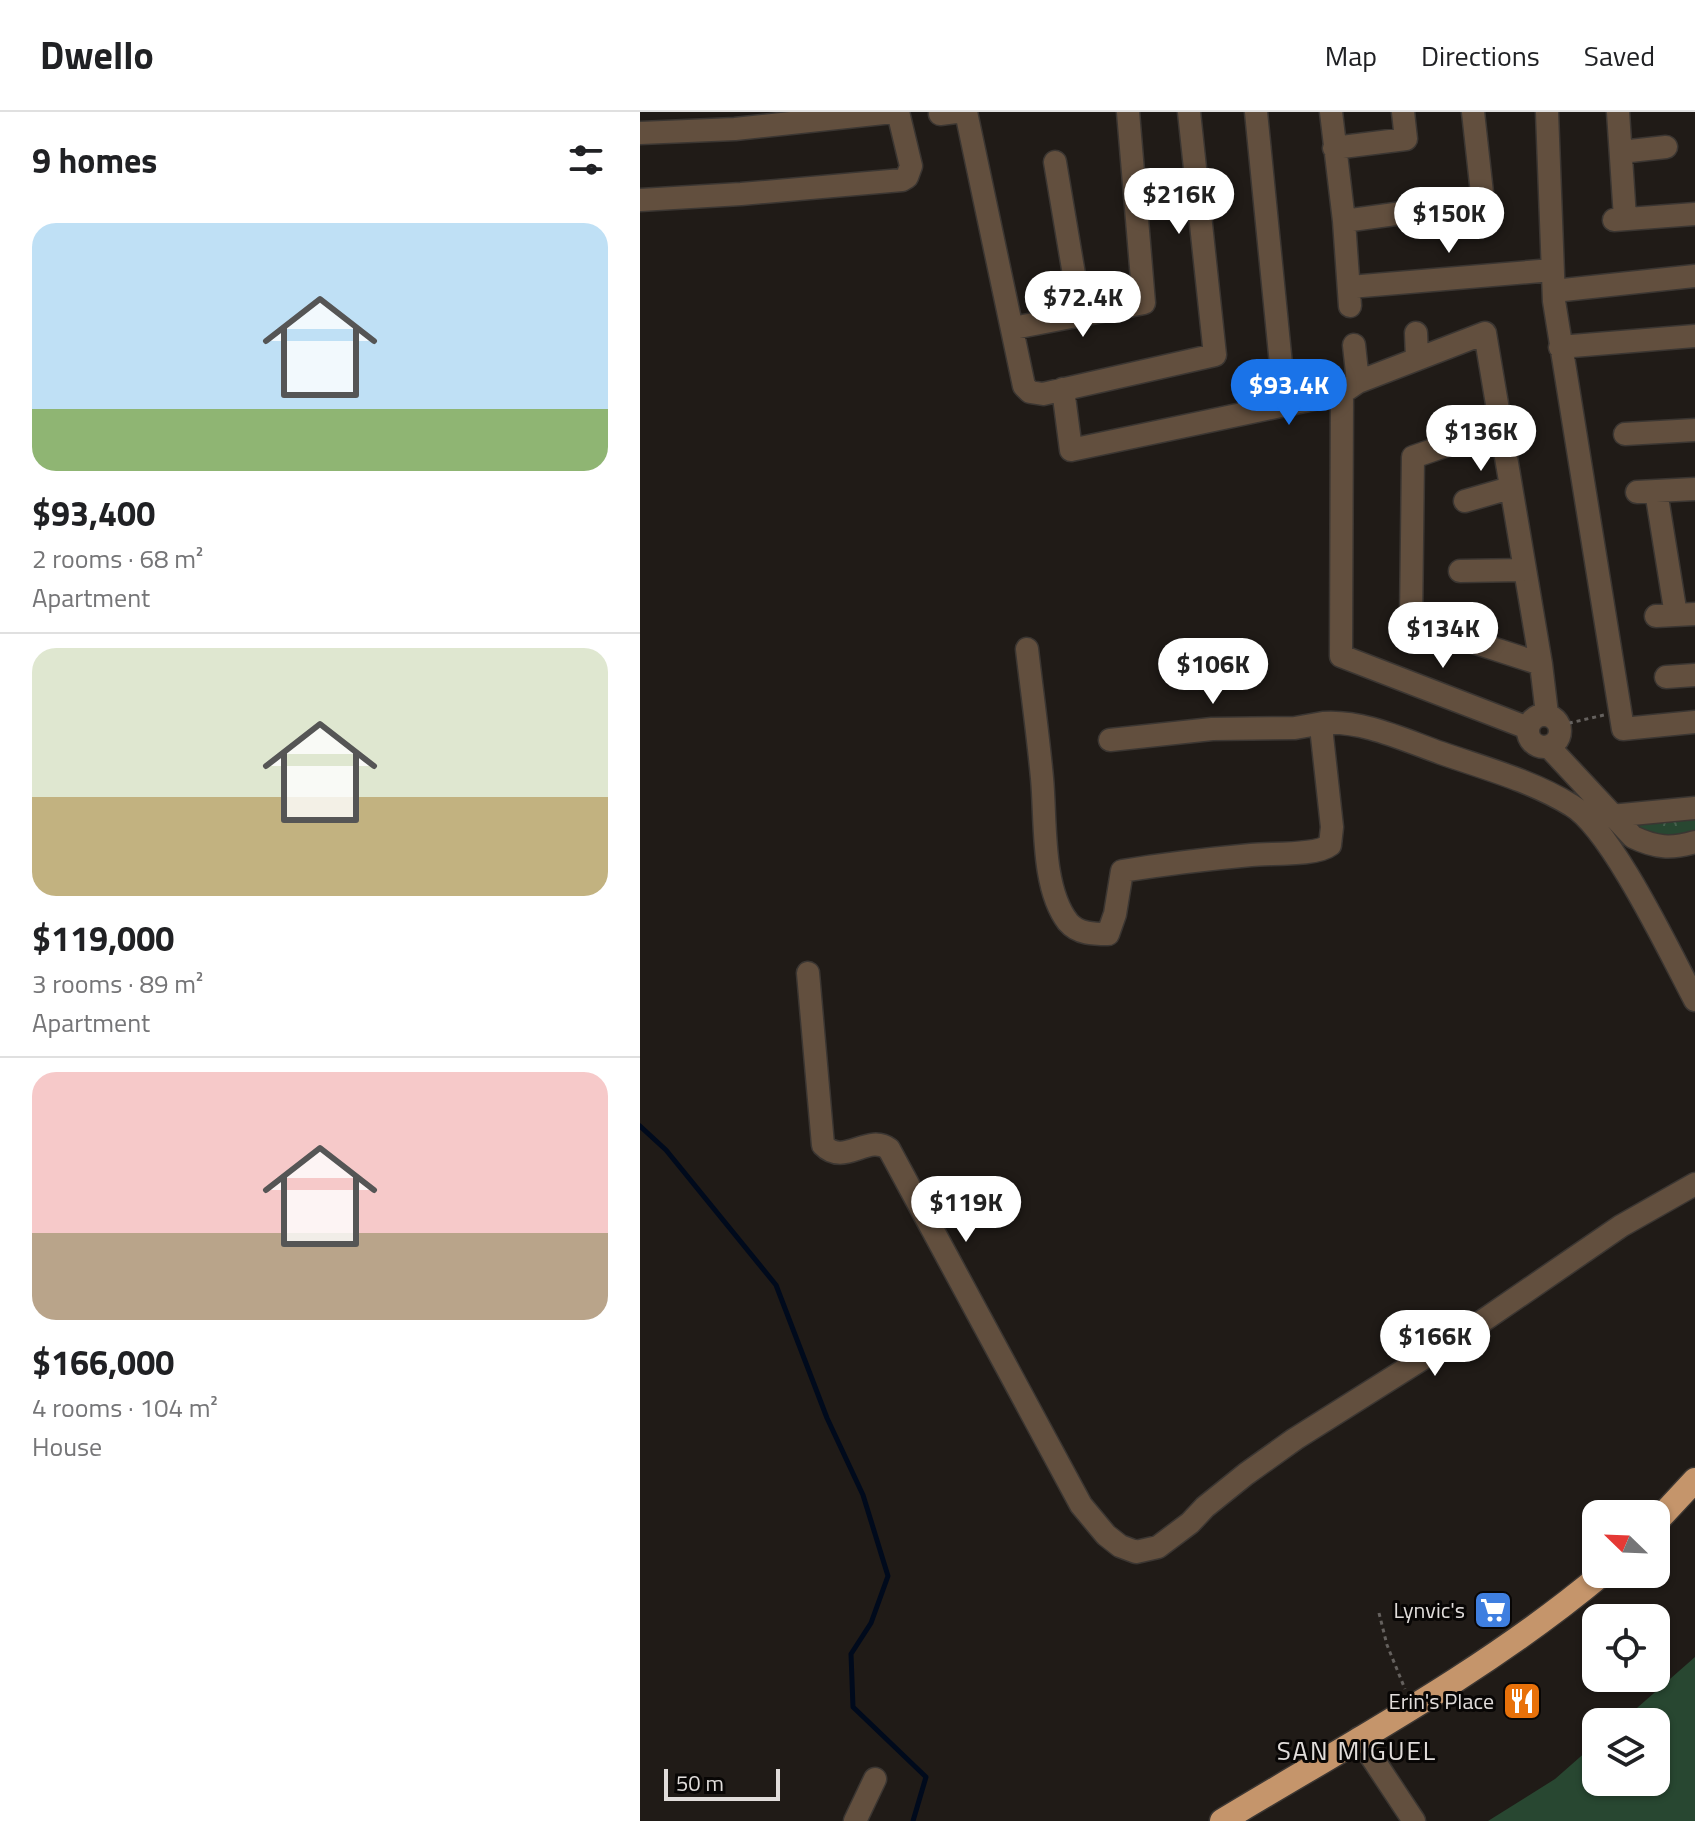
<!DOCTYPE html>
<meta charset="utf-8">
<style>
body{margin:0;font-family:"Titillium Web",sans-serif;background:#f2f2f2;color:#202124;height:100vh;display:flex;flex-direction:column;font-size:30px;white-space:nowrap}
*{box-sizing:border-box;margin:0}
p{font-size:26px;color:#757577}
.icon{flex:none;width:44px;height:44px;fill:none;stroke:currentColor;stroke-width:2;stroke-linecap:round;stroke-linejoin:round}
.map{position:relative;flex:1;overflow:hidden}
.drawer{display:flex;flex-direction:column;background:#fff;width:640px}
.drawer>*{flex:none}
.needle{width:52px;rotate:293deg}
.buttons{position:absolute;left:942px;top:1388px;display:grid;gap:16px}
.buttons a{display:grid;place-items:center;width:88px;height:88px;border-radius:16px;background:#fff;box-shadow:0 2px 6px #0004;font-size:40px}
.scale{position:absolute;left:24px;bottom:20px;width:116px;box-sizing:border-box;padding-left:8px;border:4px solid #e1dddb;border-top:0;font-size:22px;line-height:28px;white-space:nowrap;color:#e1dddb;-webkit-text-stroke:6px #080605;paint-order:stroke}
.price{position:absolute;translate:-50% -68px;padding:0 18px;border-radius:28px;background:#fff;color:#222;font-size:26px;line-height:52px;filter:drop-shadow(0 2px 4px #0008)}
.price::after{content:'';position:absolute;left:50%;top:48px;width:24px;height:18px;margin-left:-12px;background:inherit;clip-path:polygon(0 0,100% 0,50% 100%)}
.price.selected{background:#1a73e8;color:#fff}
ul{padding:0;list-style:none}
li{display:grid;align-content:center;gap:16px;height:424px;padding:0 32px}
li+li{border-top:2px solid #e0e0e0}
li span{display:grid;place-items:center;height:248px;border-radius:24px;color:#555}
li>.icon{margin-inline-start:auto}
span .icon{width:144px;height:144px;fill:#fffc;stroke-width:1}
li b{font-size:34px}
h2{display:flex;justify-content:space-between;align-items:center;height:96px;padding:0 32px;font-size:34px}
header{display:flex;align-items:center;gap:48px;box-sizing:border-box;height:112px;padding:0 40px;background:#fff;border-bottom:2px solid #e0e0e0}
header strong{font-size:38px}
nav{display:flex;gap:44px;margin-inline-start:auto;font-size:28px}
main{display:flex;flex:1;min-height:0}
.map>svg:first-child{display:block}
.grass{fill:#284731}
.park{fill:url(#park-crowns)}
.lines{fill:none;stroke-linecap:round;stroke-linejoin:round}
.stream{stroke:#000a1c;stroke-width:5}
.minor-casing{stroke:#3b3632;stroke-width:25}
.highway-casing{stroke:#3b3632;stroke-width:27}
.path{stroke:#65615e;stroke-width:3;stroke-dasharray:4 4;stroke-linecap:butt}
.minor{stroke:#624f3e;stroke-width:22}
.highway{stroke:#c5956b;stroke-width:24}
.labels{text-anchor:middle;stroke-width:6;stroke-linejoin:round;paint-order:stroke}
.poi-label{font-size:22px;fill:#e1dddb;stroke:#080605;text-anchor:end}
.quarter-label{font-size:26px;letter-spacing:2px;fill:#e1dddb;stroke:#080605}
</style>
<header>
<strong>Dwello</strong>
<nav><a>Map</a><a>Directions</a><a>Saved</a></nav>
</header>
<main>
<section class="drawer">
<h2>9 homes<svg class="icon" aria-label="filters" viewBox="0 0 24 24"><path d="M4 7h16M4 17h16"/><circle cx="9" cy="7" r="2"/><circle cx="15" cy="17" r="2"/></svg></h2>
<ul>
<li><span style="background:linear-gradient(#bfe0f5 75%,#8fb573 0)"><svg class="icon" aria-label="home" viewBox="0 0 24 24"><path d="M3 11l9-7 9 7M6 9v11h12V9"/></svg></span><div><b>$93,400</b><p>2 rooms · 68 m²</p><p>Apartment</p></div></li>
<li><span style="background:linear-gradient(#dfe7d0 60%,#c2b280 0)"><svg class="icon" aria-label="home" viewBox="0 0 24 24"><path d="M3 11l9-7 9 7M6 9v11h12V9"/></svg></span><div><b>$119,000</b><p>3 rooms · 89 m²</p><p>Apartment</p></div></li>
<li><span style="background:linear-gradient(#f6c9c9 65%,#b9a48a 0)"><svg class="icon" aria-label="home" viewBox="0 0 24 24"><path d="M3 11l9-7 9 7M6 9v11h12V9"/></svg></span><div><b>$166,000</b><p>4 rooms · 104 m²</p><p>House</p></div></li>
</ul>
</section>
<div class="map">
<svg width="1055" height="1709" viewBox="0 0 1055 1709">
<defs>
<pattern id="park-crowns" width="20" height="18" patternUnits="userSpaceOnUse" patternTransform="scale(2)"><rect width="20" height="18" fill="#284731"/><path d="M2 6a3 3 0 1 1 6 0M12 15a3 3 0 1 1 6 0" fill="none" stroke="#47614e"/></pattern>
</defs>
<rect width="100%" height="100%" fill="#201b17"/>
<path class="grass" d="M1055 1545V1709H848L915 1667 956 1631V1670H1016V1610H981Z"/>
<path class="park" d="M1055 700V726L1035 732 998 717 992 705Z"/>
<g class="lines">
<path class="stream" d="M0 1014 26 1038 136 1173 187 1306 223 1383 248 1464 231 1511 211 1542 213 1595 286 1665 273 1709"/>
<defs>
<path id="minor" d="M326 0 384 274 390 280 403 282 575 243 549 0
M616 0 645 293
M691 0 704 109 710 194
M907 0 914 189 983 617 1055 610
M978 0 985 106
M300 2 316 0
M0 21 95 17 253 0
M694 36 766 27 763 0
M981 40 1026 35
M415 50 441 204
M0 88 101 82 262 68 267 65 271 54 258 0
M974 108 1055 102
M704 109 843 90 833 0
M710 175 912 158
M914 179 1055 164
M373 216 504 191 488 0
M776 221 777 246
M714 233 718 270
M920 235 1055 224
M423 277 431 338 702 281 718 270 845 221 901 552 907 602
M702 281 701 544 888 616
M860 315 773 345 771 510 901 552
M985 322 1055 318
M1016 379 1036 503
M997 380 1055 377
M825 389 870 376
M820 459 884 458
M1016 504 1055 502
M387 537C392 580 398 623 402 666 406 708 401 775 428 810 438 822 454 822 468 822L475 802 482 759C525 752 568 747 611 743 631 741 676 744 690 733L692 715 682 624 683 611C723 608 764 628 801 641 844 656 892 669 931 693 971 716 1031 843 1055 888
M1026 565 1055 563
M888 619a16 16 0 1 1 32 0a16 16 0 1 1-32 0Z
M470 628 572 617 655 616 683 611
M909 635 993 725C1016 736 1031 737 1055 730
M971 704 1055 696
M168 861 183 1033C204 1055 228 1021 249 1037L441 1393 466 1423 480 1434 496 1440 518 1435 550 1411 565 1395 606 1362 655 1327 844 1208 981 1114 1055 1072
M719 1626 774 1709
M215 1709 235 1667"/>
<path id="highway" d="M1016 1410 1055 1368
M582 1709C711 1631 846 1559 962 1462"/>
</defs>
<use href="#minor" class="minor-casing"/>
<use href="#highway" class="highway-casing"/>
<path class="path" d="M921 613 964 603
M739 1501 747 1533 765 1577"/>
<use href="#minor" class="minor"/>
<use href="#highway" class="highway"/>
</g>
<defs>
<symbol id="supermarket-square" viewBox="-11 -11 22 22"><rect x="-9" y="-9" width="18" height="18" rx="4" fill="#3f7fe0" stroke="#080605"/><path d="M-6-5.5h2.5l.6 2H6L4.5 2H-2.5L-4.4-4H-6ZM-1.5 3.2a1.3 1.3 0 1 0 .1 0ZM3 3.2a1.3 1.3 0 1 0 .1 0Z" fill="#fff"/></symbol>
<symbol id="restaurant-square" viewBox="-11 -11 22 22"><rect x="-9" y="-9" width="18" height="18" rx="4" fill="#e8710a" stroke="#080605"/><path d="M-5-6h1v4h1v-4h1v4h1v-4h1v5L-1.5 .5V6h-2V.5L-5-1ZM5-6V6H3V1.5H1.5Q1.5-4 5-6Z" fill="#fff"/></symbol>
</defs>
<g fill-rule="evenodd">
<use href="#supermarket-square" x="831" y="1476" width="44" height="44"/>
<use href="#restaurant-square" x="860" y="1567" width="44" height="44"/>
</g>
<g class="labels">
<g class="poi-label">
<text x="825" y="1506">Lynvic's</text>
<text x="854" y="1597">Erin's Place</text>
</g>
<g class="quarter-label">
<text x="717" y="1648">SAN MIGUEL</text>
</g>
</g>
</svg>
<div class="buttons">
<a><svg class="needle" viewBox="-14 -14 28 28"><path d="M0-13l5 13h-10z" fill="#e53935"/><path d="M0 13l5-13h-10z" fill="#757577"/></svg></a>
<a><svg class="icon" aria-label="locate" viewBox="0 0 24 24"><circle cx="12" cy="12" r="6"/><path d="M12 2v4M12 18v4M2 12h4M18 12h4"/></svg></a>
<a><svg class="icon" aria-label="layers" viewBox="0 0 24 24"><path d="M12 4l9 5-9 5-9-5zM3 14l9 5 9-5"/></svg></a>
</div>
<div class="scale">50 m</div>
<b class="price" style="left:539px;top:124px">$216K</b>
<b class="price" style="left:809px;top:143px">$150K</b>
<b class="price" style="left:443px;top:227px">$72.4K</b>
<b class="price selected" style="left:649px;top:315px">$93.4K</b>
<b class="price" style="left:841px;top:361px">$136K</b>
<b class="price" style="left:803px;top:558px">$134K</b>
<b class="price" style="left:573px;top:594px">$106K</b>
<b class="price" style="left:326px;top:1132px">$119K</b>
<b class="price" style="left:795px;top:1266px">$166K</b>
</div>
</main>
